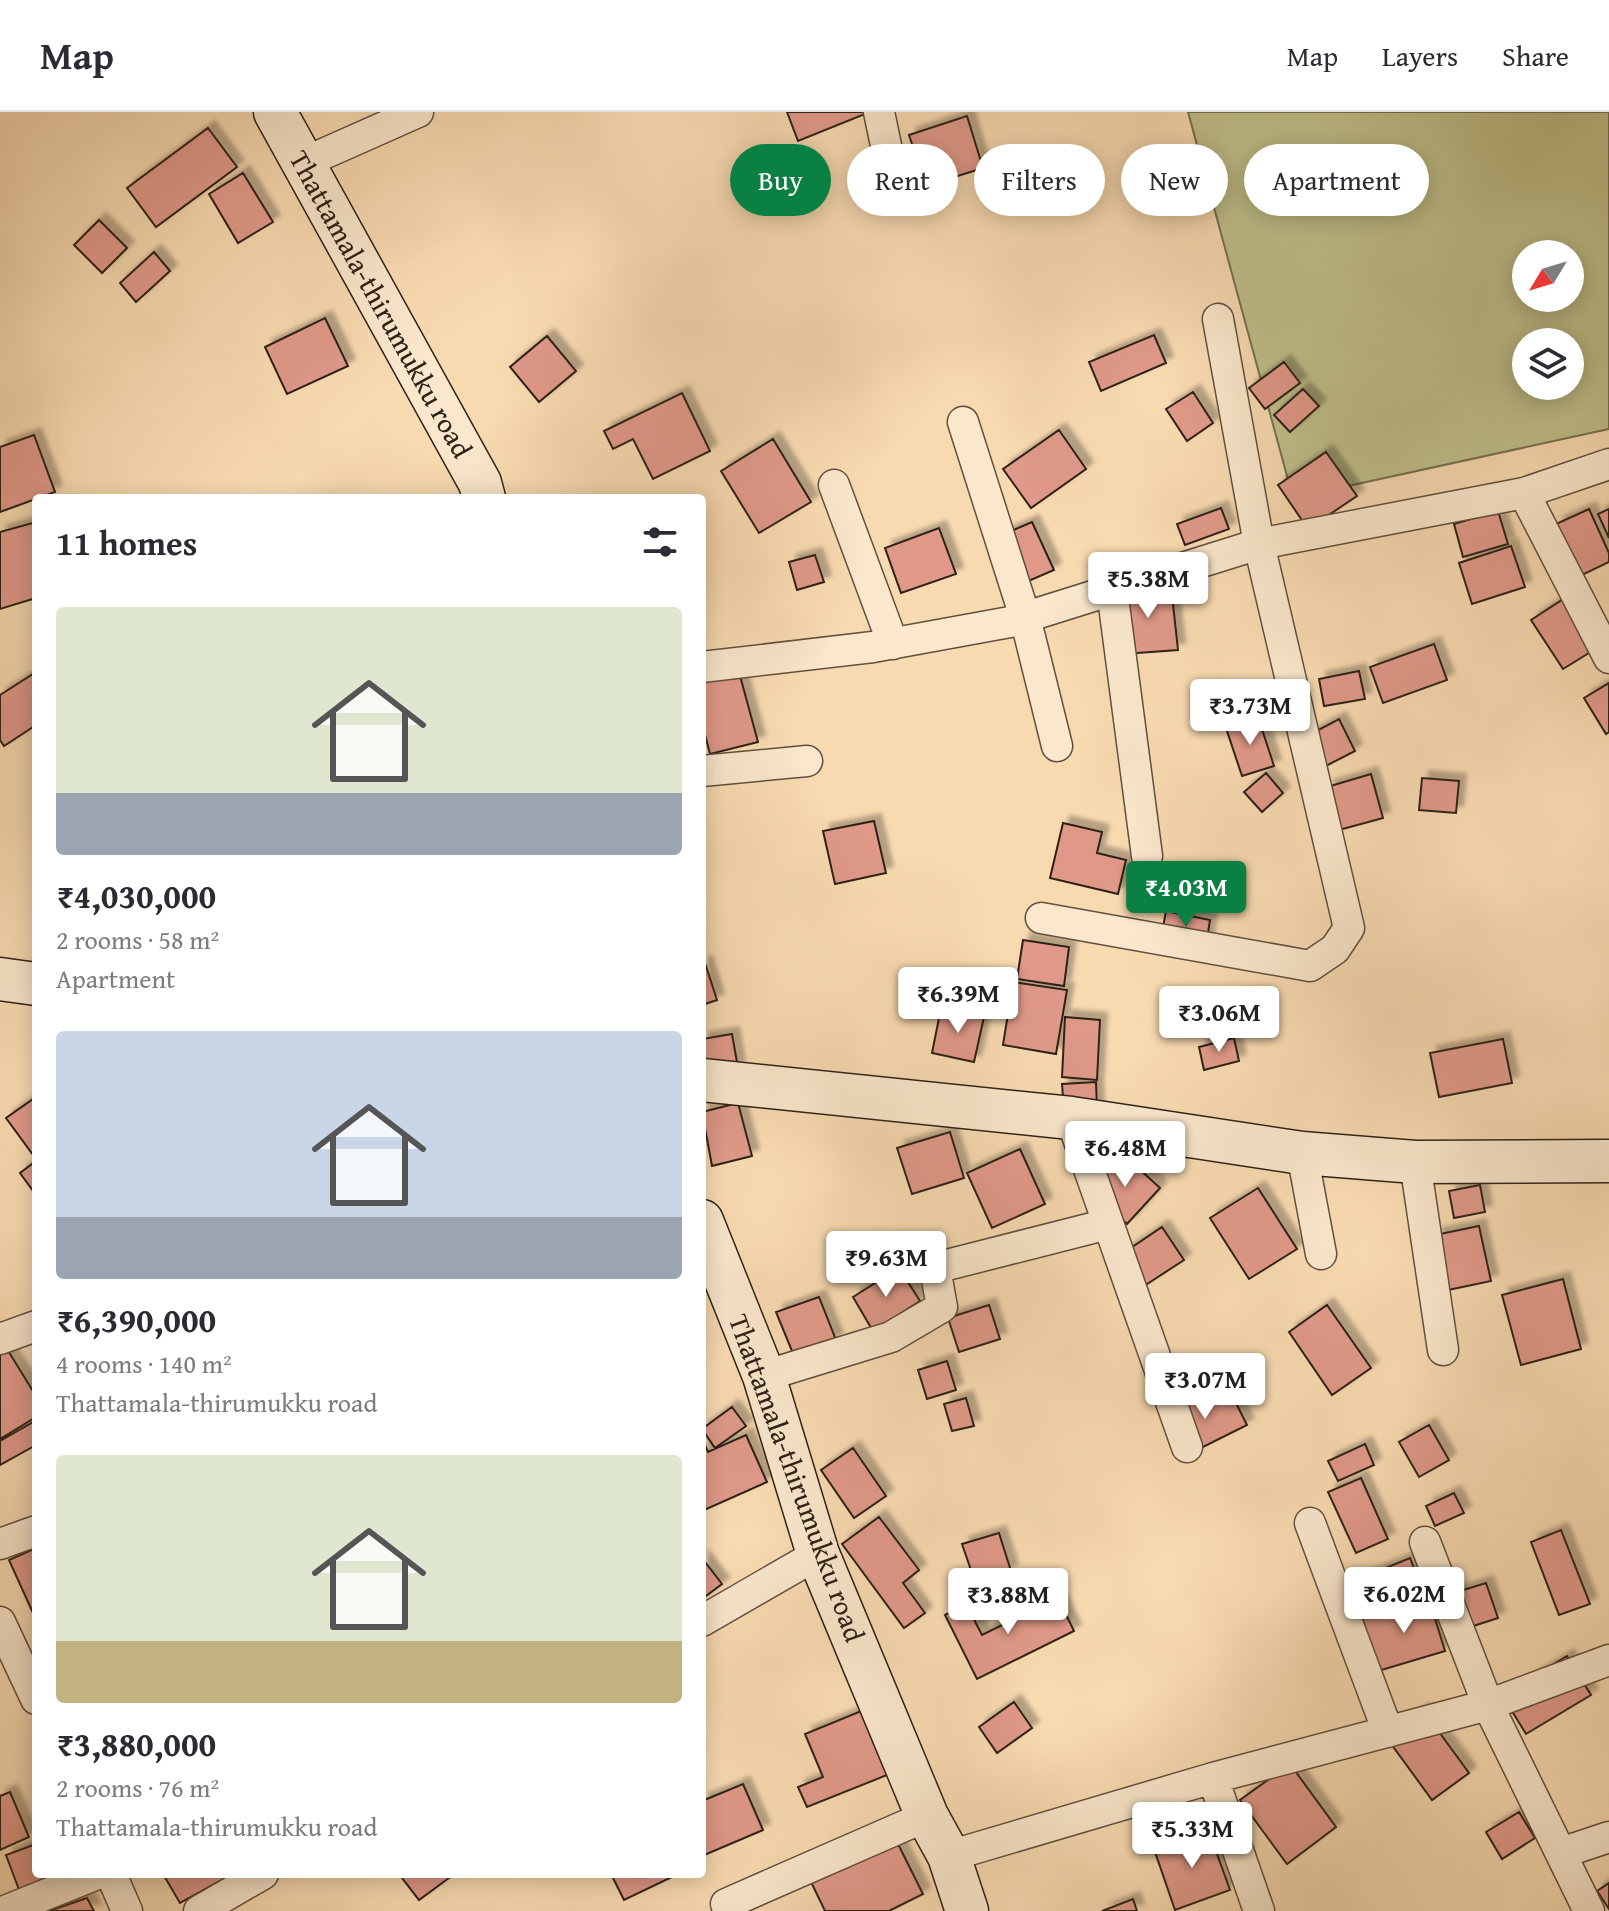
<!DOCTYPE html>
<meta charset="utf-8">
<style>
body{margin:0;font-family:"Gentium Book Plus",serif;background:#f2f2f3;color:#2b2b33;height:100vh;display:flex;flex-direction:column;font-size:30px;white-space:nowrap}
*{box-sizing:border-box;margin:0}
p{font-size:26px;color:#7c7c81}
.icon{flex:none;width:44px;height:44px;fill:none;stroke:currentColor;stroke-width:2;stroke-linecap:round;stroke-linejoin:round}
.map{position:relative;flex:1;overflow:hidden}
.side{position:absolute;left:32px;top:382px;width:674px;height:1384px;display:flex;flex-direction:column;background:#fff;border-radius:8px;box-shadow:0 4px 20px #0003}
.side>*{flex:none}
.top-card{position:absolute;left:730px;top:32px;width:758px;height:72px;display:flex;gap:16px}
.needle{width:52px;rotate:232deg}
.tools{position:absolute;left:1512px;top:128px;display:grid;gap:16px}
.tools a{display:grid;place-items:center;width:72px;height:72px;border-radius:50%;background:#fff;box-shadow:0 4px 20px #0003;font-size:40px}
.price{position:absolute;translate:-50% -68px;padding:0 18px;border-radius:8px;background:#fff;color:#222;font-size:26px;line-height:52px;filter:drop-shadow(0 2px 4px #0008)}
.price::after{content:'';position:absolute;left:50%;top:48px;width:24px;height:18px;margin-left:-12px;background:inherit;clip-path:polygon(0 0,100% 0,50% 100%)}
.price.active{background:#0b8043;color:#fff}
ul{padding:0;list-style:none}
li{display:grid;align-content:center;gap:16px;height:424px;padding:0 24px}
li span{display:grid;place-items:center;height:248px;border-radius:8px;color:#555}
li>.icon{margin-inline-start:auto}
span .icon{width:144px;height:144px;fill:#fffc;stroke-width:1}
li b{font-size:34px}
h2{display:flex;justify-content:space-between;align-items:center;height:96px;padding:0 24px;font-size:34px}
.tag{padding:0 28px;border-radius:36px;background:#fff;box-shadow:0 4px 20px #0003;font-size:28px;line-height:72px}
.tag.active{background:#0b8043;color:#fff}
header{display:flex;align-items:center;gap:48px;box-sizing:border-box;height:112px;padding:0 40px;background:#fff;border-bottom:2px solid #e1e1e2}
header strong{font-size:38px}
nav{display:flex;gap:44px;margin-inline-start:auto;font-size:28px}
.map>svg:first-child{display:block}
.green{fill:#bfbf8a;stroke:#767050;stroke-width:2;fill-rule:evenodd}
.building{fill:#e09989;stroke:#2d2217;stroke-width:2;filter:url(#shadow)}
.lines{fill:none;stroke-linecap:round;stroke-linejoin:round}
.street-casing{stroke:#60503e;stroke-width:33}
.secondary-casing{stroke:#2d2217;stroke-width:45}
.street{stroke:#fae7cc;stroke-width:30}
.secondary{stroke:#fae7cc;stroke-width:42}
.labels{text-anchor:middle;stroke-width:8;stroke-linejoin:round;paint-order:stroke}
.street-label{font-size:28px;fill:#2d2217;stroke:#fae7cc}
</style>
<header>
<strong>Map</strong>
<nav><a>Map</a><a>Layers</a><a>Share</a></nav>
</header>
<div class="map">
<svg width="1609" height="1799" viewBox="0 0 1609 1799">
<defs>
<filter id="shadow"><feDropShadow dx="7" dy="-7" stdDeviation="2" flood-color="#0004"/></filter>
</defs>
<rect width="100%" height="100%" fill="#f8dab1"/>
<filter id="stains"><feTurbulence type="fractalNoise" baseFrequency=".0025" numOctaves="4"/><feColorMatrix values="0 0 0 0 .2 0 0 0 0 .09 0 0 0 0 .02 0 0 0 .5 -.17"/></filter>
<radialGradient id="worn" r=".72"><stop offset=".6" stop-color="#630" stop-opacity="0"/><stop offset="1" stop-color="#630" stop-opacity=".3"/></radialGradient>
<path class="green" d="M1188 0H1609V317L1293 386ZM1526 142H1570V186H1526ZM1526 230H1570V274H1526Z"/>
<path class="building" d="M787 0H864L865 2 798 29Z
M967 4 983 56 926 74 909 23Z
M208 16 237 55 156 115 127 76Z
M243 61 273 110 238 131 209 82Z
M99 108 127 136 102 161 74 133Z
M154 140 170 159 136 190 120 171Z
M325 206 348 254 287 282 265 235Z
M1154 223 1166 251 1101 279 1089 250Z
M547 224 576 259 539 290 510 255Z
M1284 250 1300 271 1265 297 1249 276Z
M1303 277 1319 294 1290 320 1274 303Z
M1193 280 1213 311 1187 329 1166 297Z
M682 281 710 339 653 367 633 327 613 337 604 319Z
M1059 318 1086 357 1031 396 1003 357Z
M34 323 55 380 0 400V335Z
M773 327 811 390 759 421 721 359Z
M1326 340 1357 384 1308 417 1278 373Z
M1221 396 1229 417 1185 433 1177 412Z
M1589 397 1609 441V450L1580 464 1556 412Z
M1609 397V426L1598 402Z
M1498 399 1508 432 1463 445 1454 412Z
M36 410V486L0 497V420Z
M1032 410 1054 458 1010 477 988 429Z
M939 416 956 462 901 481 885 436Z
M1511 434 1525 475 1472 492 1459 451Z
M815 443 824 470 797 478 789 450Z
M1171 474 1178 538 1124 542 1118 479Z
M1565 486 1597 536 1563 557 1531 508Z
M1434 532 1447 568 1383 591 1370 555Z
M1359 559 1365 587 1324 594 1319 567Z
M739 560 758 630 710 642 702 611V570Z
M33 562 36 613 4 634 0 628V583Z
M1609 571V620L1606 622 1584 586Z
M1258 605 1274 654 1242 664 1226 616Z
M1339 607 1355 639 1324 655 1307 624Z
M1266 661 1283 681 1262 700 1244 680Z
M1371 662 1383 706 1339 718 1327 675Z
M1422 666 1459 669 1456 701 1419 698Z
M874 709 886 761 835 772 823 719Z
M1063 711 1102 720 1097 741 1126 748 1118 782 1050 766Z
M1166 799 1210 808 1206 834 1161 826Z
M1023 828 1069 835 1064 874 1017 867Z
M705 851 717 888 702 893V852Z
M1013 870 1067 878 1056 942 1003 933Z
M941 896 984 905 974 950 932 941Z
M1065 905 1100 908 1097 968 1062 965Z
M732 922 738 956 702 963V927Z
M1234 926 1239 949 1204 958 1199 935Z
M1503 927 1512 971 1439 985 1430 941Z
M1096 970 1097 997 1064 999 1062 972Z
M36 985V1047L6 1006Z
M738 991 752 1044 712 1054 702 1000Z
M950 1020 964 1066 912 1082 897 1036Z
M1020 1037 1045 1092 992 1116 967 1061Z
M1123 1042 1160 1076 1127 1112 1090 1078Z
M36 1049V1083L20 1061Z
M1480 1073 1485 1100 1454 1106 1449 1079Z
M1258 1076 1297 1137 1249 1167 1210 1106Z
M1479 1114 1491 1169 1448 1178 1435 1123Z
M1162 1115 1184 1148 1138 1178 1116 1146Z
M899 1156 920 1189 873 1219 853 1185Z
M1563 1167 1581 1237 1521 1253 1502 1183Z
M819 1185 836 1228 794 1244 776 1200Z
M989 1193 1000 1227 959 1240 948 1206Z
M1327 1193 1371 1256 1332 1283 1289 1220Z
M7 1237 36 1284V1305L0 1327V1241Z
M947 1249 956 1278 927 1287 918 1258Z
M1227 1273 1247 1313 1183 1345 1163 1305Z
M966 1286 974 1314 952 1319 944 1292Z
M732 1295 746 1314 715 1336 702 1317Z
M35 1309 36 1333 0 1353V1329Z
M1429 1313 1449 1348 1419 1365 1399 1330Z
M746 1323 767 1370 702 1399V1325L708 1340Z
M1365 1332 1374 1353 1338 1369 1328 1349Z
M853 1336 886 1384 854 1406 821 1358Z
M1361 1366 1388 1427 1356 1441 1328 1380Z
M1454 1381 1464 1401 1435 1414 1426 1394Z
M879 1405 919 1458 903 1471 925 1501 904 1516 842 1432Z
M1561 1418 1590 1492 1559 1503 1531 1430Z
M999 1421 1011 1459 975 1470 962 1432Z
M36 1436V1499L33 1501 9 1448Z
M702 1446 722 1472 702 1487Z
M1410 1446 1421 1474 1373 1493 1361 1466Z
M1486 1471 1498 1506 1458 1519 1447 1483Z
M1058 1486 1074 1519 977 1567 945 1503 966 1492 982 1523Z
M1429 1487 1445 1539 1378 1559 1362 1507Z
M1567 1544 1591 1583 1526 1622 1502 1583Z
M1014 1590 1032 1616 997 1641 979 1615Z
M871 1595 897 1659 807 1695 798 1675 823 1665 805 1622Z
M1423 1598 1469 1661 1432 1688 1386 1625Z
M1290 1652 1336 1715 1287 1752 1240 1688Z
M743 1672 763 1718 702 1744V1689Z
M10 1680 29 1725 0 1738V1684Z
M1519 1700 1535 1726 1502 1747 1486 1720Z
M1208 1717 1230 1778 1175 1798 1154 1737Z
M896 1728 923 1782 889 1799H825L811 1770Z
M36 1732V1762H65L21 1783 6 1743Z
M163 1762H233L180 1791Z
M399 1762H452L453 1763 419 1788Z
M611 1762H671L672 1765 624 1788Z
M1609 1771V1797L1597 1779Z
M87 1786 94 1799H49Z
M1133 1787 1137 1799H1102Z"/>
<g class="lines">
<defs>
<path id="street" d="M879 0 888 43
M303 51 418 0
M963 310 1025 505 1057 634
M834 373 893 532
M1524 381 1609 546
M1112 478 1147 744
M702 555 873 535 1010 510 1259 432 1524 381 1609 352
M702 659 807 649
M1041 806 1310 854 1335 837 1349 816 1259 432 1218 207
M1071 1006 1187 1335
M1302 1041 1321 1142
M1415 1050 1443 1238
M0 1227 36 1214
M764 1264 891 1225 942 1195 935 1156 1108 1112
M1310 1411 1388 1620
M1425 1430 1488 1593 1589 1799
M0 1432 36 1419
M702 1509 818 1442
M0 1510 36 1587
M1213 1666 1259 1799
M1561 1741 1609 1725
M949 1744 1213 1666 1488 1593 1609 1548
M111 1762 127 1799
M726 1792 927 1704
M5 1799 97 1762
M199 1799 263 1762"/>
<path id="secondary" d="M275 0 480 371 484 386
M0 867 36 872
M702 968 1071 1006 1302 1041 1415 1050 1609 1049
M702 1109 764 1264 818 1442 927 1704 949 1744 967 1799"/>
</defs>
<use href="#street" class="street-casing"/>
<use href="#secondary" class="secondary-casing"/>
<use href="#street" class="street"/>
<use href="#secondary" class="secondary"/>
</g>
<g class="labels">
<g class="street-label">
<text transform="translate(381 192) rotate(61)" y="10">Thattamala-thirumukku road</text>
<text transform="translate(797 1366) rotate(70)" y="10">Thattamala-thirumukku road</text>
</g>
</g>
<rect width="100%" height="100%" filter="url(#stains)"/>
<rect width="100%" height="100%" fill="url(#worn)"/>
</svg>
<div class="tools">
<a><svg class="needle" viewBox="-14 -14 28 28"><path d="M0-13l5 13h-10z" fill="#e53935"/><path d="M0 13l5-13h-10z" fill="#7c7c81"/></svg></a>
<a><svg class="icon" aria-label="layers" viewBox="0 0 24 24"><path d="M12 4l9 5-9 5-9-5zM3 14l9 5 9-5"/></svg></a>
</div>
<b class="price" style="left:1148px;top:508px">₹5.38M</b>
<b class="price" style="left:1250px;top:635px">₹3.73M</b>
<b class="price active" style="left:1186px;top:817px">₹4.03M</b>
<b class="price" style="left:958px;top:923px">₹6.39M</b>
<b class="price" style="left:1219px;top:942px">₹3.06M</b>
<b class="price" style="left:1125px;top:1077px">₹6.48M</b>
<b class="price" style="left:886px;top:1187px">₹9.63M</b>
<b class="price" style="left:1205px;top:1309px">₹3.07M</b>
<b class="price" style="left:1404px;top:1523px">₹6.02M</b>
<b class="price" style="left:1008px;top:1524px">₹3.88M</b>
<b class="price" style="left:1192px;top:1758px">₹5.33M</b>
<div class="top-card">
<a class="tag active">Buy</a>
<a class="tag">Rent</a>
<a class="tag">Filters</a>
<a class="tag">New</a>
<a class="tag">Apartment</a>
</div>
<section class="side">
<h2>11 homes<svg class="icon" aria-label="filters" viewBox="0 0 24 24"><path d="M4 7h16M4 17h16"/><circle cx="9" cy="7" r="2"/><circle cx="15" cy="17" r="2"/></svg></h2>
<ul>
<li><span style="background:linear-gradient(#dfe7d0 75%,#9aa5b1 0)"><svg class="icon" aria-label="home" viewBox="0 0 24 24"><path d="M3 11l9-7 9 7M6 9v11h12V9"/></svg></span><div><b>₹4,030,000</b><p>2 rooms · 58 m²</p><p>Apartment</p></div></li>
<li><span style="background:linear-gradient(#c9d6e8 75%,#9aa5b1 0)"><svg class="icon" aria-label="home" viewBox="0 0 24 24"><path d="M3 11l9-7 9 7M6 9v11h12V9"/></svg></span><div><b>₹6,390,000</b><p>4 rooms · 140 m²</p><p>Thattamala-thirumukku road</p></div></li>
<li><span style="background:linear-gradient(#dfe7d0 75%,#c2b280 0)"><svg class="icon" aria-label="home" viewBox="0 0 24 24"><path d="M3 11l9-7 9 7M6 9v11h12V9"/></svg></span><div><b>₹3,880,000</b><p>2 rooms · 76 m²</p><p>Thattamala-thirumukku road</p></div></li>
</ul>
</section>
</div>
